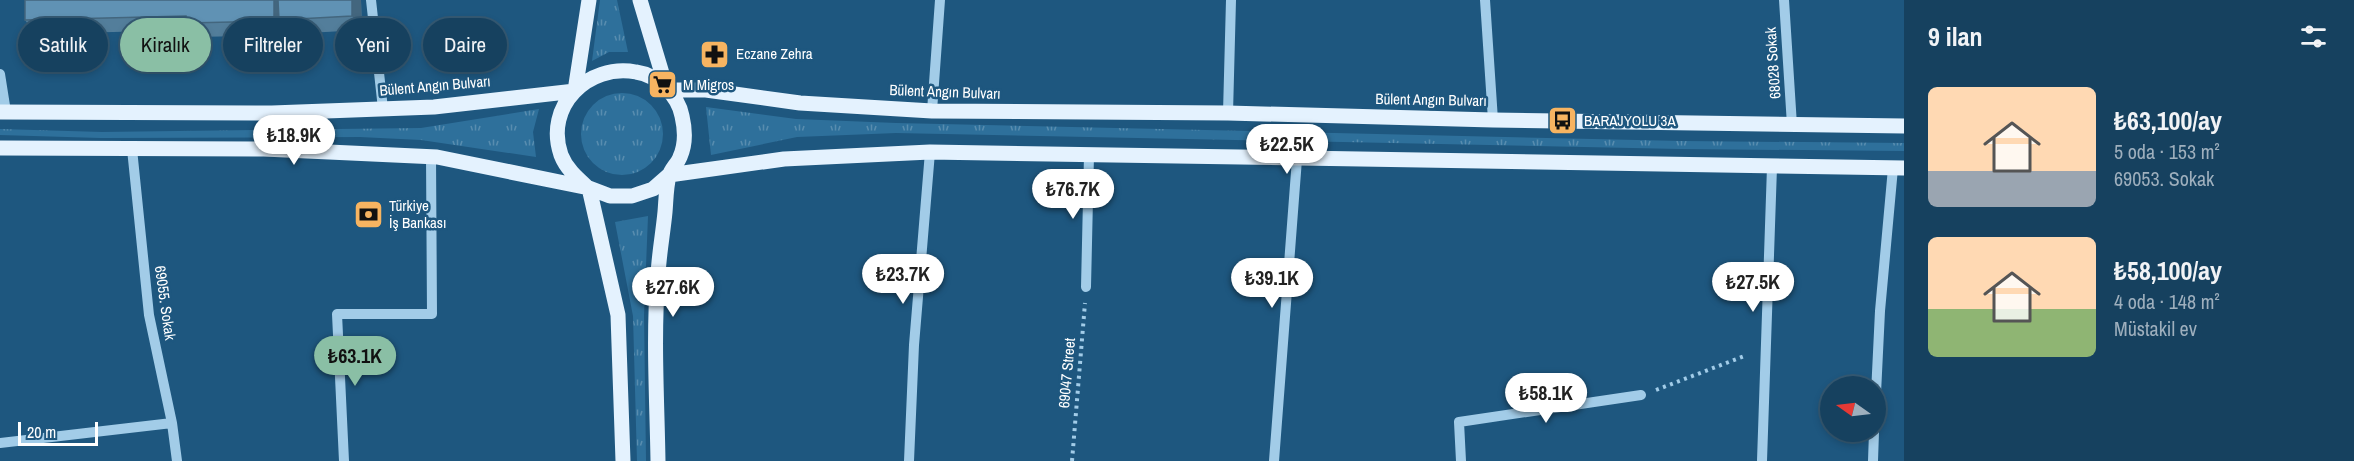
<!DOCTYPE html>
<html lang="tr">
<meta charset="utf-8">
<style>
body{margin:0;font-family:"Archivo Narrow",sans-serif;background:#1f4865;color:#f1f3f6;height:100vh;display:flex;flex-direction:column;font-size:22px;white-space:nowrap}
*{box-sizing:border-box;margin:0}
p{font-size:20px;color:#9eafbd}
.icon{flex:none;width:33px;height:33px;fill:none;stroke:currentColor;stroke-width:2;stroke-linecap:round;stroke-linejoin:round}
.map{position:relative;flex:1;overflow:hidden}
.panel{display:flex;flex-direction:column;background:#16415f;width:450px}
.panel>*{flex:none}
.guide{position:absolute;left:18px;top:18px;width:570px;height:54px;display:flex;gap:12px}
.needle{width:39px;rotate:284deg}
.fabs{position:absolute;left:1820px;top:376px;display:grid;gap:12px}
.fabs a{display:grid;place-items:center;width:66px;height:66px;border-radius:50%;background:#16415f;box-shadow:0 3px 9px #0003,0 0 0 2px #355a74;font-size:30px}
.scale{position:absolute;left:18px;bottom:15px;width:80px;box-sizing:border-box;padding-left:6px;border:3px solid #fff;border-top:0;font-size:16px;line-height:21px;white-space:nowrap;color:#fff;-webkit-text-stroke:4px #1e577f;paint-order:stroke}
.price{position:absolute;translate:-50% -51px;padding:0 14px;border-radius:21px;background:#fff;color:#222;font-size:20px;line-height:39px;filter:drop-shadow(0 2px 3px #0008)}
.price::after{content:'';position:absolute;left:50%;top:36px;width:18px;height:14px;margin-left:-9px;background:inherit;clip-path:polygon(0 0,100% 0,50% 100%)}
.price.on{background:#8abfa5;color:#111}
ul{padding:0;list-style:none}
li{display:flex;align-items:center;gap:18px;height:150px;padding:0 24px}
li span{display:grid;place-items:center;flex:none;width:168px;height:120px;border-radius:9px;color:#555}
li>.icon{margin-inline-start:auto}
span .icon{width:72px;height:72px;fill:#fffc;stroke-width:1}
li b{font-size:26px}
h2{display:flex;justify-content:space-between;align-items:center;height:72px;padding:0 24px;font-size:26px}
.chip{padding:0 21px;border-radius:27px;background:#16415f;box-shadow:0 3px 9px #0003,0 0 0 2px #355a74;font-size:21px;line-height:54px}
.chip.on{background:#8abfa5;color:#111}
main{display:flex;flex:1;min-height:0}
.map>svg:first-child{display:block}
.grass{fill:url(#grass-tufts)}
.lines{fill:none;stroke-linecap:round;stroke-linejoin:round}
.path{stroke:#a2cce8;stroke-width:4;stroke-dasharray:3 4.5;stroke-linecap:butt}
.minor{stroke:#a2cce8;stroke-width:10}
.major{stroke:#e4f2fe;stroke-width:15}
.wall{fill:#537e9b}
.shaded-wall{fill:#43667e}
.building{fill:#6092b4;stroke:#43667e;stroke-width:1.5}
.labels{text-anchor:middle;stroke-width:5;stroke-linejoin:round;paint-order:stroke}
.poi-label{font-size:15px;fill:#fff;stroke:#1e577f;text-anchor:start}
.street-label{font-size:15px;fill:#fff;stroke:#1e577f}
</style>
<main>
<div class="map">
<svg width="1904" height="461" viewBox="0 0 1904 461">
<defs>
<pattern id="grass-tufts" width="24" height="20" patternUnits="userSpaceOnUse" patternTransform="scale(1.5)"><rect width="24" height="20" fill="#2e709b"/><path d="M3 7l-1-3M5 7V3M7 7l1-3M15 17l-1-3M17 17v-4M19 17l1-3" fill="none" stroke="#588daf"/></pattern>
</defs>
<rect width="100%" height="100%" fill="#1e577f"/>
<path class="grass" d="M600 0H617L628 52H609L592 61Z
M581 134a41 41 0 1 1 82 0a41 41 0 1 1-82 0Z
M706 107 796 119 896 123 1682 141 1904 143V151L1681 149 896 133 797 137 711 155Z
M539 109 533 132 536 157 421 140 360 137 101 138 0 135V129L102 132 421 128Z
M648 216 644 316 646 461H637L633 316 615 222Z"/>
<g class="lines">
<path class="path" d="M1656 390 1747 355
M1072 461 1085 303"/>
<path class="minor" d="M371 0 383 109
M1485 0 1493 120
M1784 0 1792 125
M0 74 6 112
M932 111 940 0
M1228 113 1231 0
M132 149 149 315 172 423 177 461
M1086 287 1089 155
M1875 414 1880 311 1893 168
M0 443 172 423
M344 461 337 314H432L431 156
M909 461 914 345 930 152
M1274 461 1297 159
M1461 461 1459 422 1641 395
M1762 461 1772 167
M1873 461 1874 432"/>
<path class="major" d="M640 0 667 90
M667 90H706L800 103 932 111 1228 113 1493 120 1904 126
M575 91 589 0
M0 112 272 113 434 107 575 91
M0 148 264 149 437 157 589 188 610 196H632L653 189 669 175 784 159 930 152 1904 168
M586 186C576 177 566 168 561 155 544 106 588 63 636 72 657 75 678 95 682 116 685 129 686 144 680 157 678 163 671 169 669 176 666 187 666 201 665 212 663 233 659 254 658 275 653 337 657 399 658 461
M589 188 618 315 623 461"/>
</g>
<path class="wall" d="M25 0H361L362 30 289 34 284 26V35L196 37 192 30 35 34 25 20Z"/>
<path class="shaded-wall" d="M274 0H283L279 20 284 26V35L274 21Z
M352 0H361L362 30 352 16Z"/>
<path class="building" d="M25 0H274V21L186 23V16L25 20Z
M278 0H352V16L279 20Z"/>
<defs>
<symbol id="pharmacy-square" viewBox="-11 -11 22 22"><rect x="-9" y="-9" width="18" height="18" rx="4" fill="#f7b461" stroke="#1e577f"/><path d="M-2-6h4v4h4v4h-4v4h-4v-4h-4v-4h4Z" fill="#111"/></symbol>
<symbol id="supermarket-square" viewBox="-11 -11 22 22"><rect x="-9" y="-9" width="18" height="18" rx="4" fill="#f7b461" stroke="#1e577f"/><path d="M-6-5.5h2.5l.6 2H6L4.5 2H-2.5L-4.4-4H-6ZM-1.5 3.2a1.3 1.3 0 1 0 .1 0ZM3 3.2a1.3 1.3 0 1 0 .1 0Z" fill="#111"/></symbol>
<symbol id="bus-square" viewBox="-11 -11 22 22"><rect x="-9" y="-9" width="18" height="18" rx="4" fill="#f7b461" stroke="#1e577f"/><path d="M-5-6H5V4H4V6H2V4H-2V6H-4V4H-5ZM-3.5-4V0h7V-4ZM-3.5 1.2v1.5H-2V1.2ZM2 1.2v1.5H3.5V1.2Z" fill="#111"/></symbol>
<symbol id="bank-square" viewBox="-11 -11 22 22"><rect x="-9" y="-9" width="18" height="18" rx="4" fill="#f7b461" stroke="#1e577f"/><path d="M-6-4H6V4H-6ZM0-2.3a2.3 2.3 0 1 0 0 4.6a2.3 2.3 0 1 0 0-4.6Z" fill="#111"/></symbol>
</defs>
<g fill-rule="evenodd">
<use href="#pharmacy-square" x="698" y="38" width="33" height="33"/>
<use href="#supermarket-square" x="646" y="68" width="33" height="33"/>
<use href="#bus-square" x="1546" y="104" width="33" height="33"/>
<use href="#bank-square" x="352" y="198" width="33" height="33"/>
</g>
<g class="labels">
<g class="poi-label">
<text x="736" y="59">Eczane Zehra</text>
<text x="683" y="90">M Migros</text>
<text x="1584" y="126">BARAJYOLU 3A</text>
<text x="389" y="211">Türkiye<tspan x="389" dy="17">İş Bankası</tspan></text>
</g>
<g class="street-label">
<text transform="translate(1773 63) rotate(-94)" y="5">68028 Sokak</text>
<text transform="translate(435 86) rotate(-5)" y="5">Bülent Angın Bulvarı</text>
<text transform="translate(945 92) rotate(2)" y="5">Bülent Angın Bulvarı</text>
<text transform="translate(1431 100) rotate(1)" y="5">Bülent Angın Bulvarı</text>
<text transform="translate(165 303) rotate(82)" y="5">69055. Sokak</text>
<text transform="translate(1067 373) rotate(-85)" y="5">69047 Street</text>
</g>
</g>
</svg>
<div class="fabs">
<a><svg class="needle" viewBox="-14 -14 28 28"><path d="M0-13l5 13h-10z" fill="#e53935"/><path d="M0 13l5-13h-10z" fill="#9eafbd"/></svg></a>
</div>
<div class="scale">20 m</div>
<b class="price" style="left:294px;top:166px">₺18.9K</b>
<b class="price" style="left:1287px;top:175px">₺22.5K</b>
<b class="price" style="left:1073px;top:220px">₺76.7K</b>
<b class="price" style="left:903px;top:305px">₺23.7K</b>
<b class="price" style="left:1272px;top:309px">₺39.1K</b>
<b class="price" style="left:1753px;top:313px">₺27.5K</b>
<b class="price" style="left:673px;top:318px">₺27.6K</b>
<b class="price on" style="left:355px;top:387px">₺63.1K</b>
<b class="price" style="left:1546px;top:424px">₺58.1K</b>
<div class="guide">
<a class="chip">Satılık</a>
<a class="chip on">Kiralık</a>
<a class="chip">Filtreler</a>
<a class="chip">Yeni</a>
<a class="chip">Daire</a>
</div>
</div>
<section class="panel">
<h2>9 ilan<svg class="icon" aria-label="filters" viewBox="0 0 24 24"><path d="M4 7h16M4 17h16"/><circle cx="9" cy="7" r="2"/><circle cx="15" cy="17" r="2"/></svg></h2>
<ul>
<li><span style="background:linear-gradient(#ffd9b3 70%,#9aa5b1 0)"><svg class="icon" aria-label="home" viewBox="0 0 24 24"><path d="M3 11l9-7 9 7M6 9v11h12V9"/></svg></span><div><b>₺63,100/ay</b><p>5 oda · 153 m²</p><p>69053. Sokak</p></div></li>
<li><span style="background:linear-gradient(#ffd9b3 60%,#8fb573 0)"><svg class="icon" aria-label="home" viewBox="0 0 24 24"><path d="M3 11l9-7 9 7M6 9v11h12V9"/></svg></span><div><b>₺58,100/ay</b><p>4 oda · 148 m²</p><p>Müstakil ev</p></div></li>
</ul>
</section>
</main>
